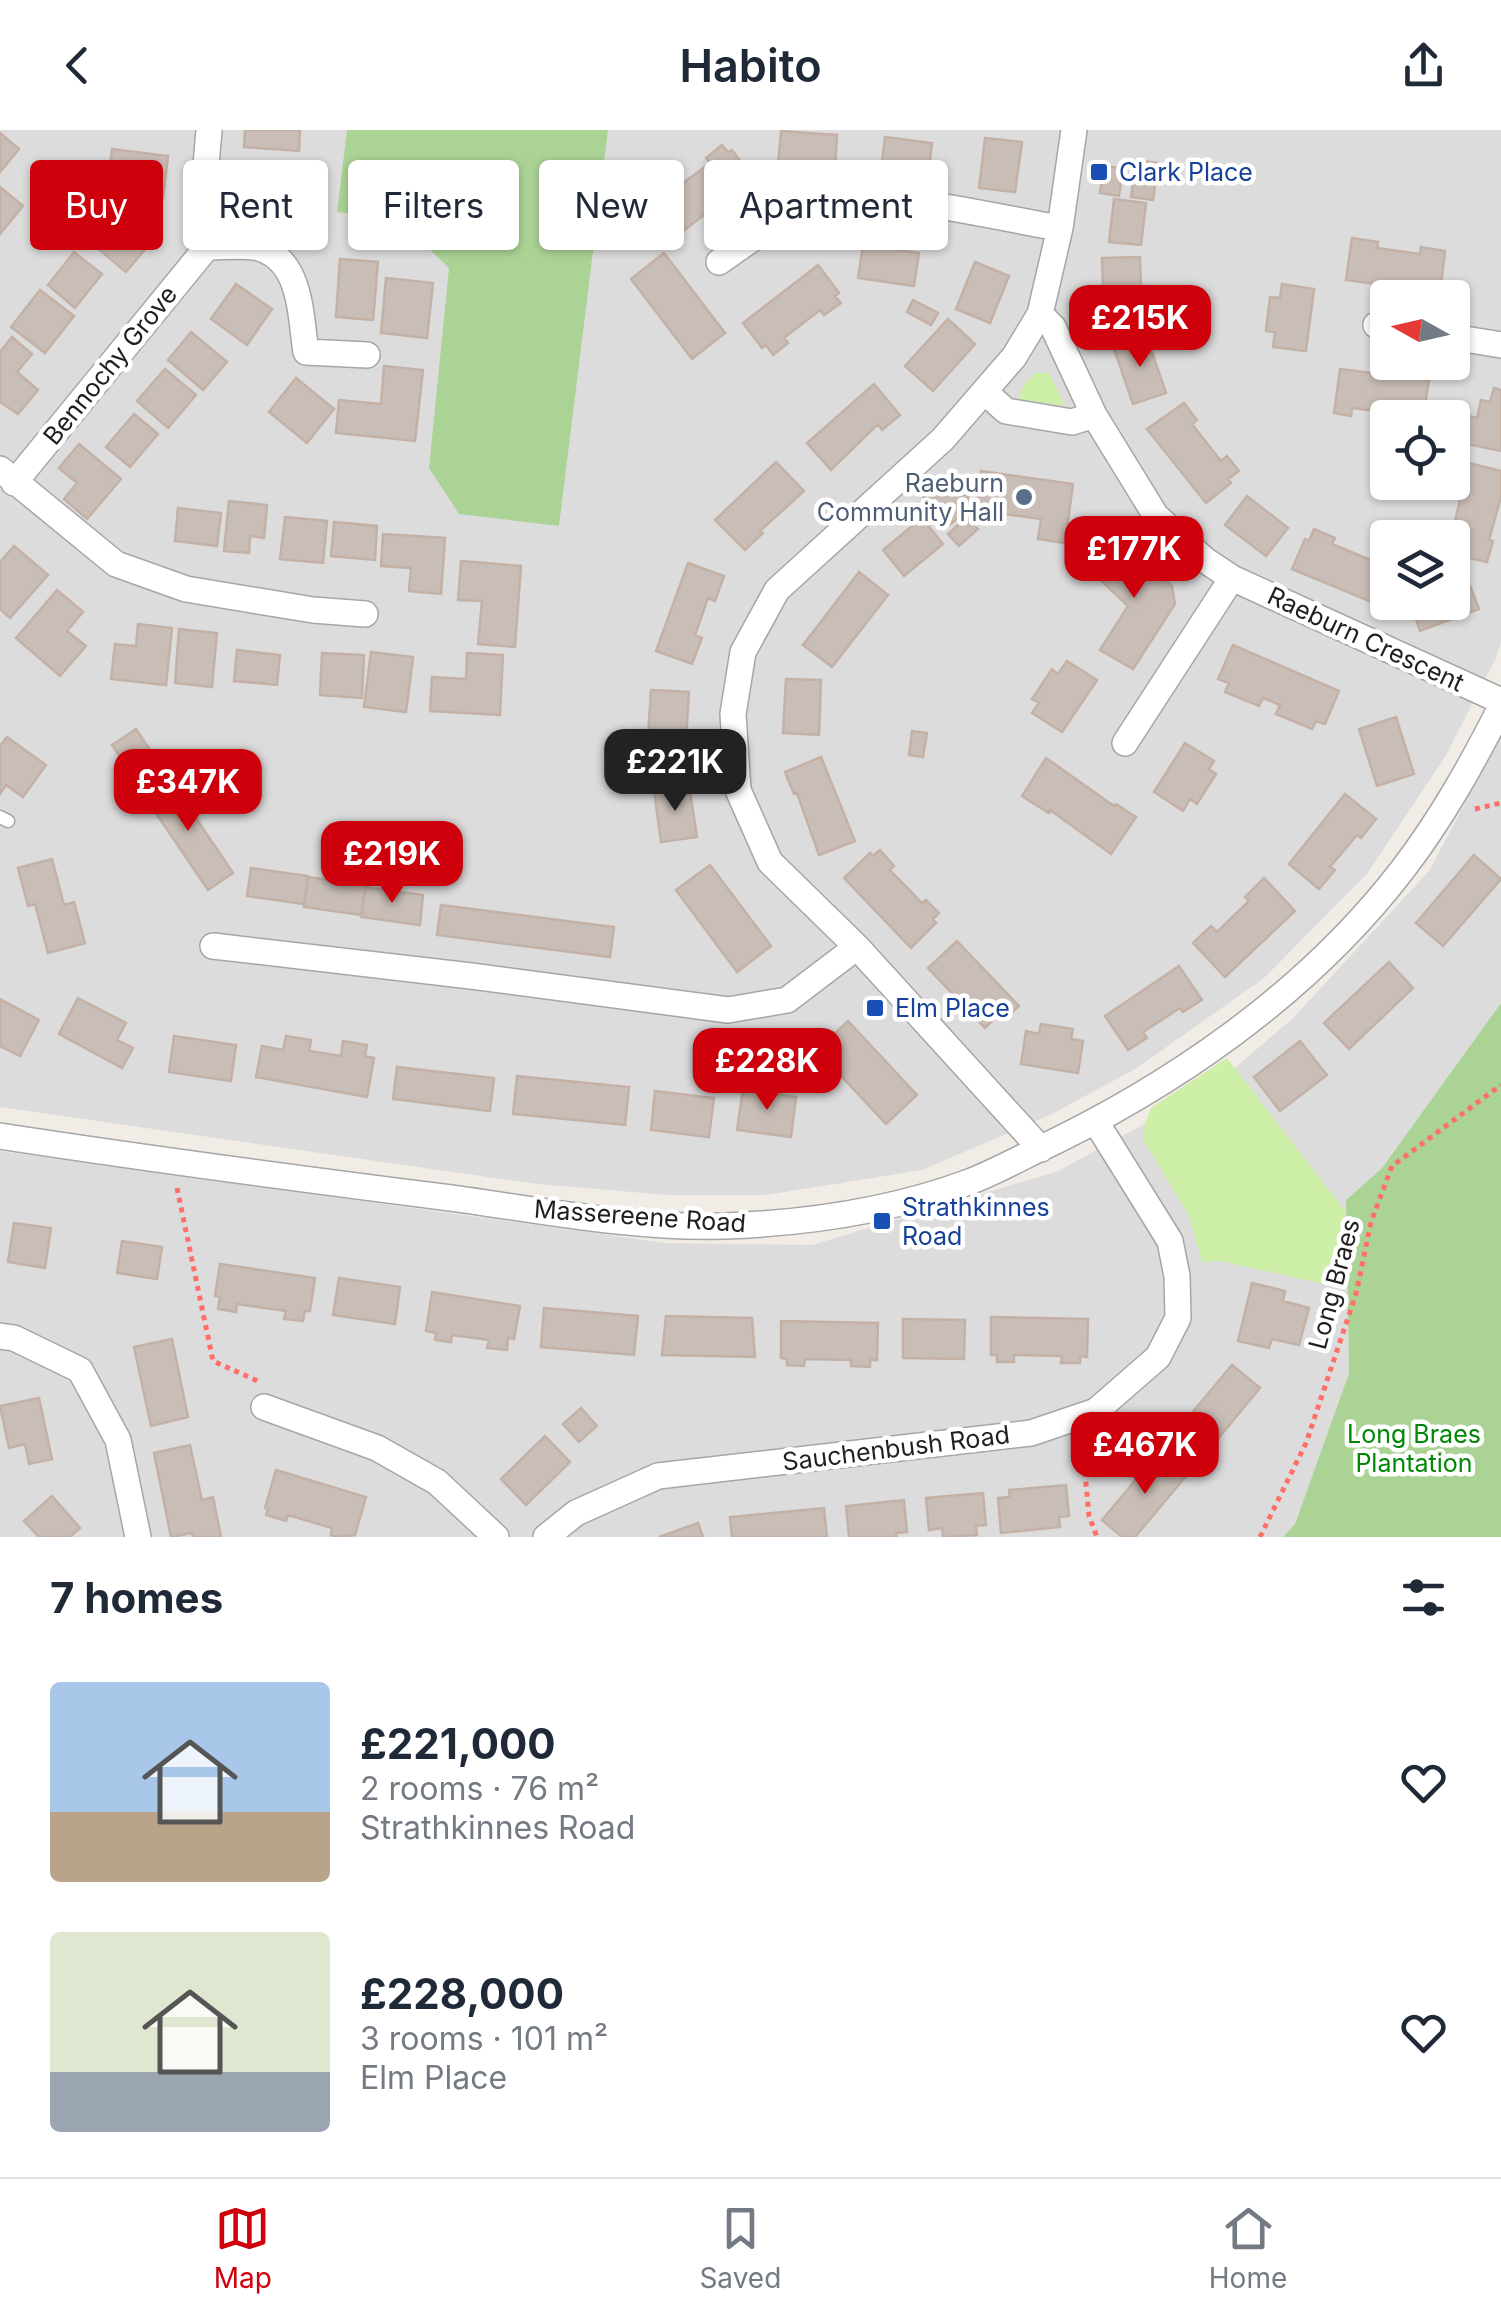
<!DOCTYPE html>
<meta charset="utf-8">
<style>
body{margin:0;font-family:Inter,sans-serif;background:#f2f2f3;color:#1f2937;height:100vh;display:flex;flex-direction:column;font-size:38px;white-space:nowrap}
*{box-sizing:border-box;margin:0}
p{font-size:32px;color:#747a83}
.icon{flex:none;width:55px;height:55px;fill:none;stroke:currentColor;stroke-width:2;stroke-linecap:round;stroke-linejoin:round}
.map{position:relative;height:1407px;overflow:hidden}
.details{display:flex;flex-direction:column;background:#fff;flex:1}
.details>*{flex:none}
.top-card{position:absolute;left:30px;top:30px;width:1000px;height:90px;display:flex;gap:20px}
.needle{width:65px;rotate:278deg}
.controls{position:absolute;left:1370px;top:150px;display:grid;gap:20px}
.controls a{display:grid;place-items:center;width:100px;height:100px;border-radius:10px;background:#fff;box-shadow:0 2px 8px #0004;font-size:50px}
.price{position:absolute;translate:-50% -85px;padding:0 22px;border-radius:20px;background:#ce000c;color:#fff;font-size:32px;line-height:65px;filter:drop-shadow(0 2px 5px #0008)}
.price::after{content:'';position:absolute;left:50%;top:60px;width:30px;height:22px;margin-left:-15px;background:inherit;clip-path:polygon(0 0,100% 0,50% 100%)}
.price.on{background:#222;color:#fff}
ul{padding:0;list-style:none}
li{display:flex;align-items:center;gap:30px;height:250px;padding:0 50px}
li span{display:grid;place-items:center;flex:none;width:280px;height:200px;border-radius:10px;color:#555}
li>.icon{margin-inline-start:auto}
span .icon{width:120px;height:120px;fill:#fffc;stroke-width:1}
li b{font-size:42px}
h2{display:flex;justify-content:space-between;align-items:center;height:120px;padding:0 50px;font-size:42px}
.chip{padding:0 35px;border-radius:10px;background:#fff;box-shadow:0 2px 8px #0004;font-size:35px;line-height:90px}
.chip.on{background:#ce000c;color:#fff}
header{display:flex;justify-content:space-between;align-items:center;height:130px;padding:0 50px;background:#fff;font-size:45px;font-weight:600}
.dock{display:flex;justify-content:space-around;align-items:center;height:140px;border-top:2px solid #e0e1e3;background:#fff;font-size:28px;color:#747a83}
.dock a{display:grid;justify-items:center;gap:5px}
.dock .on{color:#ce000c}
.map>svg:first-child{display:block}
.residential{fill:#dddcdc;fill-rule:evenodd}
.grass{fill:#ceefa7}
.forest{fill:#acd396}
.building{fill:#c9beb7;stroke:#c4b1a6;stroke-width:2.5}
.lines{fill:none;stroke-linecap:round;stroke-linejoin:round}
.service-casing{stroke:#a6a6a6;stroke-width:15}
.minor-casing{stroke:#a6a6a6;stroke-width:28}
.path{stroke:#ff6e67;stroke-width:5;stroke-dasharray:5 5;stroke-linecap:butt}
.service{stroke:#fff;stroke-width:12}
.minor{stroke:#fff;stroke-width:25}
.transit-dot{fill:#1a4fb4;stroke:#fff;stroke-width:4}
.service-dot{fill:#5c6f8a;stroke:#fff;stroke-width:4}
.labels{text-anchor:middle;stroke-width:9;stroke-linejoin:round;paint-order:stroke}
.transit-label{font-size:25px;fill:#164399;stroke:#fff;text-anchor:start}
.street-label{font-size:25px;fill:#1f1f1f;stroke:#fff}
.service-label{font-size:25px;fill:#4e5e75;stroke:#fff;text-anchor:end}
.park-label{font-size:25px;fill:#028806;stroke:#fff}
</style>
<header><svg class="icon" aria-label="back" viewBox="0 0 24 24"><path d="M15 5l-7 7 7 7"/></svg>Habito<svg class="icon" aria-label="share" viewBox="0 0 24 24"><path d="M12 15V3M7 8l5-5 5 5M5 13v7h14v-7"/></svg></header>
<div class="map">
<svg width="1501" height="1407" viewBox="0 0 1501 1407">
<rect width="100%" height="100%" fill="#f1ece5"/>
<path class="residential" d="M0 0H1501V512L1496 528 1445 627 1367 744 1264 848 1137 938 1052 984 922 1040 766 1065H668L537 1054 0 977ZM1388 168H1452V232H1388ZM1388 288H1452V352H1388ZM1388 408H1452V472H1388Z
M1501 605V873L1382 1038 1346 1070 1349 1243 1295 1394 1283 1407H0V1021L665 1113 812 1115 1058 1041 1148 992 1235 938 1293 888 1429 741Z"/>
<path class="grass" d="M1035 243H1049L1065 276 1018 269 1024 255Z
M1227 928 1345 1081 1337 1157 1220 1131 1202 1132 1189 1086 1144 1011V996L1151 978Z"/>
<path class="forest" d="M347 0H608L559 396 459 384 429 338 449 138 422 112 395 108 397 89 337 82Z
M1501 873V1407H1283L1295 1394 1349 1243 1346 1070 1382 1038Z"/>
<path class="building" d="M245 0H300L299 21 244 17Z
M781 1 837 5 835 39 778 35Z
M0 3 19 19 0 42Z
M885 7 932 13 928 46 881 40Z
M985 8 1022 12 1015 62 979 58Z
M722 15 728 22 732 20 753 47 678 105 659 79 662 77 655 67 670 55 674 60 710 33 706 28Z
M112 19 168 26 163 68 107 62Z
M1136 30 1158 33 1153 70 1131 67Z
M1104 36 1123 38 1119 66 1100 63Z
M226 43 298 50 294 103 257 100 259 76 223 73Z
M0 57 23 76 0 104Z
M1114 69 1146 73 1141 115 1109 112Z
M122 84 153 110 126 142 95 116Z
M1352 108 1378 112 1377 118 1420 124 1421 117 1445 121 1440 163 1346 150Z
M863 115 919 123 914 156 858 148Z
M74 122 102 144 75 178 48 155Z
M664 123 725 203 692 229 631 149Z
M1140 127 1142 189 1104 190 1102 128Z
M340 129 378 132 373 190 336 187Z
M975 132 1009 146 990 193 956 179Z
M818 135 839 163 835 166 841 173 824 185 820 180 784 208 788 213 773 225 766 215 762 218 743 193Z
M386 148 433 153 427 208 381 203Z
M236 154 272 179 247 215 211 189Z
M1282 154 1314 159 1306 221 1273 217 1275 202 1266 201 1270 167 1280 168Z
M40 160 74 186 45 223 11 197Z
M913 170 938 183 931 195 907 182Z
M948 189 975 214 933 261 905 236Z
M191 202 227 232 203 260 168 230Z
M1146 205 1166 263 1133 274 1113 216Z
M12 207 32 224 17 242 38 260 18 284 0 272V222Z
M384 236 423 240 415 311 336 303 339 270 381 274Z
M165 239 196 265 168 298 137 271Z
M1340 239 1429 250 1424 282 1418 281 1417 288H1398L1399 284 1352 278 1351 286 1334 283Z
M296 248 334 279 307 313 269 282Z
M874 254 900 285 882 300 878 294 831 340 807 313Z
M1494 258 1501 260V321L1458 312 1464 285 1477 288 1481 270 1490 272Z
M1184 273 1197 290 1192 294 1221 331 1227 326 1239 341 1228 349 1231 353 1206 373 1147 299Z
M134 284 158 304 130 337 106 317Z
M79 314 121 349 87 389 64 369 77 353 59 338Z
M776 332 804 361 760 401 763 403 745 420 715 390Z
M1469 333 1501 341V367L1489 410 1493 411 1487 432 1452 424 1451 408Z
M954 340 969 359 966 382 949 395 924 367Z
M981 341 1073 354 1065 413 1038 409 1041 389 975 380Z
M1247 366 1288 398 1266 426 1225 395Z
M229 371 267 375 264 408 250 406 249 423 224 421Z
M178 378 221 383 217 416 175 411Z
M285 387 327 391 323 433 280 429Z
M967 387 978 399 959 416 948 404Z
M922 388 943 414 904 446 883 420Z
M334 392 377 396 375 430 331 426Z
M1314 399 1335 408 1332 414 1375 432 1378 425 1388 429V461L1381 476 1292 439 1305 409 1309 411Z
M383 404 445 408 441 464 409 461 411 438 381 436Z
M1125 408 1172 456 1175 474 1133 539 1100 520 1128 476 1089 439Z
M14 416 48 445 10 488 0 479V432Z
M461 431 521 436 515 517 478 514 482 471 458 470Z
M688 433 724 446 715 471 708 468 695 505 702 508 692 534 656 521Z
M859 442 888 465 832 537 803 515Z
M1466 445 1479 479 1420 501 1410 472H1452V450Z
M57 460 83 482 67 501 86 516 60 546 16 508Z
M138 494 172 498 166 555 111 549 115 514 136 516Z
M179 499 217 503 212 557 175 553Z
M1233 515 1339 561 1325 594 1316 591 1312 599 1276 584 1280 575 1263 568 1259 576 1225 562 1229 553 1218 549Z
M237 520 280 525 277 555 234 551Z
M371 522 413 527 406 582 364 577Z
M322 523 364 525 362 568 320 565Z
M467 523 503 525 500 585 430 581 432 547 466 549Z
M1067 531 1097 550 1062 602 1032 583 1039 573 1032 569 1052 539 1058 544Z
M786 549 821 550 819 605 783 603Z
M651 560 689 562 685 625 647 623Z
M1396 587 1414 644 1377 656 1359 599Z
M136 599 168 647 145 663 112 615Z
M912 601 927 603 923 627 909 625Z
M7 607 46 635 23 667 6 655 0 664V616Z
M1185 613 1214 631 1209 639 1216 644 1197 674 1190 669 1183 681 1154 662Z
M821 627 855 711 819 725 797 663 794 664 785 642Z
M1046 628 1114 676 1116 674 1136 687 1111 724 1050 680 1049 683 1022 666Z
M168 647 233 743 208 760 143 664Z
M689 655 697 707 661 712 654 660Z
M1345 664 1376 689 1361 708 1357 705 1330 737 1335 740 1319 759 1289 734Z
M880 720 894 736 890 740 922 773 926 770 939 783 933 789 936 793 911 818 844 748 870 723 873 726Z
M1474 725 1501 749 1443 816 1416 793Z
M52 729 64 775 74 772 85 813 48 823 35 774 28 776 18 738Z
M710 735 771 816 737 842 676 760Z
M251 738 308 746 304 774 247 766Z
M308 747 366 755 362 785 304 777Z
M1264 748 1295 781 1225 847 1193 813 1211 796 1217 802 1249 771 1245 767Z
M365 757 423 765 420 795 361 787Z
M441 775 614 797 610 827 437 805Z
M957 811 1019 876 1003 890 998 885 985 898 928 838Z
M1389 832 1413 858 1349 919 1324 893Z
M1179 836 1202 870 1183 882 1180 878 1143 902 1147 908 1128 920 1105 886Z
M78 868 126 893 117 910 133 918 122 938 59 904Z
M0 869 39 890 20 926 0 916Z
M848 891 917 965 886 994 817 920Z
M1041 894 1073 899 1071 909 1083 911 1078 943 1021 934 1026 901 1039 904Z
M174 906 236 915 231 951 169 942Z
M286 906 311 910 309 921 341 926 343 911 367 915 365 926 374 928 367 967 256 947 262 916 283 920Z
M1300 911 1327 945 1280 981 1254 947Z
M397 937 494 948 490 981 393 969Z
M517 946 629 957 625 995 513 984Z
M743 959 796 967 791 1007 737 1000Z
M655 961 714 968 709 1007 651 1000Z
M14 1093 51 1098 45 1138 8 1132Z
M122 1111 162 1117 157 1149 117 1143Z
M220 1134 315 1148 310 1181H305L303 1191 284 1189 286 1181 237 1174 236 1182 218 1179 220 1167 215 1166Z
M339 1148 400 1157 395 1194 333 1185Z
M1252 1153 1285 1161 1283 1171 1309 1178 1299 1215 1272 1209 1269 1218 1238 1211Z
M432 1162 520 1176 514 1209 508 1208 507 1220 487 1218 489 1210 452 1205 451 1212 435 1210 436 1203 426 1201Z
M544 1178 638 1186 634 1225 541 1217Z
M666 1186 752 1188 755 1227 662 1225Z
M991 1187 1088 1189 1087 1227 1080 1226V1233H1061L1062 1226 1014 1225V1232H997V1225H991Z
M903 1189 965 1190 964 1229 903 1228Z
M781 1191 878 1193 877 1230H870V1237L851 1236V1230L805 1229 804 1236 787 1235V1229L781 1228Z
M172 1209 188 1287 151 1296 134 1217Z
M1232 1235 1260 1258 1203 1327 1175 1303Z
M39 1268 52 1329 29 1334 25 1314 9 1318 0 1276Z
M581 1278 597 1296 579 1312 563 1294Z
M545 1306 570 1332 526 1375 501 1349Z
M190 1315 202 1370 213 1367 221 1407H193L192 1403 171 1407 154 1323Z
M1159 1322 1187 1345 1135 1407H1122L1102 1390Z
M276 1340 366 1367 355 1405 336 1407 331 1405 332 1398 288 1385 286 1391 266 1385 268 1379 265 1378Z
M1066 1355 1069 1386 1059 1387 1060 1397 1001 1403 998 1368 1010 1367 1009 1360Z
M983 1363 986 1395 976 1396 977 1405 943 1407 942 1398 929 1400 926 1368Z
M52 1366 80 1398 70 1407H39L24 1391Z
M904 1370 907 1402 896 1403 897 1407H849L846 1376Z
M824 1378 827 1407H732L730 1387Z
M698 1393 703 1407H659Z"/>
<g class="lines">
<defs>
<path id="service" d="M0 687 8 691"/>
<path id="minor" d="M207 117C222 117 239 115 254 117 302 126 300 184 306 222L367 225
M719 132C752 109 786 83 825 70 867 56 1009 90 1060 98
M1040 184 1053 197 1094 285 1156 386 1205 430 1232 448 1501 571
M1376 195 1388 197
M1452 207 1501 215
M986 263 1006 281 1072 292 1094 285
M0 339 116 434 186 459 313 480 365 484
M14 353 207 117 202 82 209 0
M1125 613 1232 448
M213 816 471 846 728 880 787 870 857 817
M0 1006C150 1029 301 1049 451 1068 539 1080 636 1099 725 1096 807 1093 891 1081 969 1052 990 1044 1011 1033 1031 1023 1172 957 1308 863 1403 739 1442 688 1472 634 1501 577
M1041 1019 857 817 770 732 738 660 733 584 743 522 777 460 943 309 1014 227 1040 184 1060 98 1074 0
M0 1206 14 1208 80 1240 118 1310 138 1407
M264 1277 377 1318 437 1352 496 1407
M546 1407 576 1383 658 1346 1031 1303 1096 1281 1158 1227 1178 1188 1177 1146 1170 1111 1096 992"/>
</defs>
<use href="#service" class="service-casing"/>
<use href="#minor" class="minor-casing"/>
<path class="path" d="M1475 679 1501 673
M177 1058 213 1231 260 1252
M1082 1312 1089 1386 1097 1407
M1260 1407 1306 1313 1356 1164 1371 1092 1392 1036 1501 955"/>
<use href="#service" class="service"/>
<use href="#minor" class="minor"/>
</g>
<g class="transit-dot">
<rect x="1089" y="32" width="20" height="20" rx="5"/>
<rect x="865" y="868" width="20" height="20" rx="5"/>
<rect x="872" y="1081" width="20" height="20" rx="5"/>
</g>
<circle class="service-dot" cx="1024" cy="367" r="10"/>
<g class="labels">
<g class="transit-label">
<text x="1119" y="51">Clark Place</text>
<text x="895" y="887">Elm Place</text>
<text x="902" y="1086">Strathkinnes<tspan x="902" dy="29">Road</tspan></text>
</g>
<g class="street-label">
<text transform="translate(110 235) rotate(-51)" y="9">Bennochy Grove</text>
<text transform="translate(1366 509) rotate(25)" y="9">Raeburn Crescent</text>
<text transform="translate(640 1086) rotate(4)" y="9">Massereene Road</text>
<text transform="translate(1334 1154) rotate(-75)" y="9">Long Braes</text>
<text transform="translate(896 1318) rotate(-7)" y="9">Sauchenbush Road</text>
</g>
<g class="service-label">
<text x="1004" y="362">Raeburn<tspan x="1004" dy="29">Community Hall</tspan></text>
</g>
<g class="park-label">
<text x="1414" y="1313">Long Braes<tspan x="1414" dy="29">Plantation</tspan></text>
</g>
</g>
</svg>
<div class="controls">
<a><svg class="needle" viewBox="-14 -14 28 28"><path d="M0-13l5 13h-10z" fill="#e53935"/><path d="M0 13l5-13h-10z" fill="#747a83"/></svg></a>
<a><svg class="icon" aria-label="locate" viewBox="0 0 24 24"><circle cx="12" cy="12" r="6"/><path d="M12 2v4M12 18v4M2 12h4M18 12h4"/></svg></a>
<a><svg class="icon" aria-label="layers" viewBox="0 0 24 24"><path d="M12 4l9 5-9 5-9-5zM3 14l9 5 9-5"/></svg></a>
</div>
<b class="price" style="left:1140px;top:240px">£215K</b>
<b class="price" style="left:1134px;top:471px">£177K</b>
<b class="price on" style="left:675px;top:684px">£221K</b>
<b class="price" style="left:188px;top:704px">£347K</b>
<b class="price" style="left:392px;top:776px">£219K</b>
<b class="price" style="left:767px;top:983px">£228K</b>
<b class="price" style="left:1145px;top:1367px">£467K</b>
<div class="top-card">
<a class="chip on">Buy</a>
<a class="chip">Rent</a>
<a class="chip">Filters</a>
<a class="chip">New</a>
<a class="chip">Apartment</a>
</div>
</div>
<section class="details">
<h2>7 homes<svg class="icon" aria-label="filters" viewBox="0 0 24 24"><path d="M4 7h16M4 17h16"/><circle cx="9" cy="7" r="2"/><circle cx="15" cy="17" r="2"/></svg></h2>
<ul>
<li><span style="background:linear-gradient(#a9c7e8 65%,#b9a48a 0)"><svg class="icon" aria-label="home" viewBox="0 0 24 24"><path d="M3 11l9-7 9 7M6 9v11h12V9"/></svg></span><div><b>£221,000</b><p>2 rooms · 76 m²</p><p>Strathkinnes Road</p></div><svg class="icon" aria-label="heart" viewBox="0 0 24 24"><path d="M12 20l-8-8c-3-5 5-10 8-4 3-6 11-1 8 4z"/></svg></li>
<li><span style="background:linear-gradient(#dfe7d0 70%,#9aa5b1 0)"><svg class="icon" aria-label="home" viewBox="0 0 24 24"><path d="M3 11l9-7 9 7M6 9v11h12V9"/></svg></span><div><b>£228,000</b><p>3 rooms · 101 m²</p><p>Elm Place</p></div><svg class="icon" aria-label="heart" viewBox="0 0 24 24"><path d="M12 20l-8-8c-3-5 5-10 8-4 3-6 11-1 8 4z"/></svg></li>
</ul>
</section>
<nav class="dock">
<a class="on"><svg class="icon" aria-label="map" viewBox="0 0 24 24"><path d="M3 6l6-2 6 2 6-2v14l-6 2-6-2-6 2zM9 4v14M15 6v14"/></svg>Map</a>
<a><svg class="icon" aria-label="saved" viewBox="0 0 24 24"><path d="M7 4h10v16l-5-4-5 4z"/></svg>Saved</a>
<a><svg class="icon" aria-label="home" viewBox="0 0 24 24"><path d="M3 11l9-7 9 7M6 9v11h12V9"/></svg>Home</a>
</nav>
